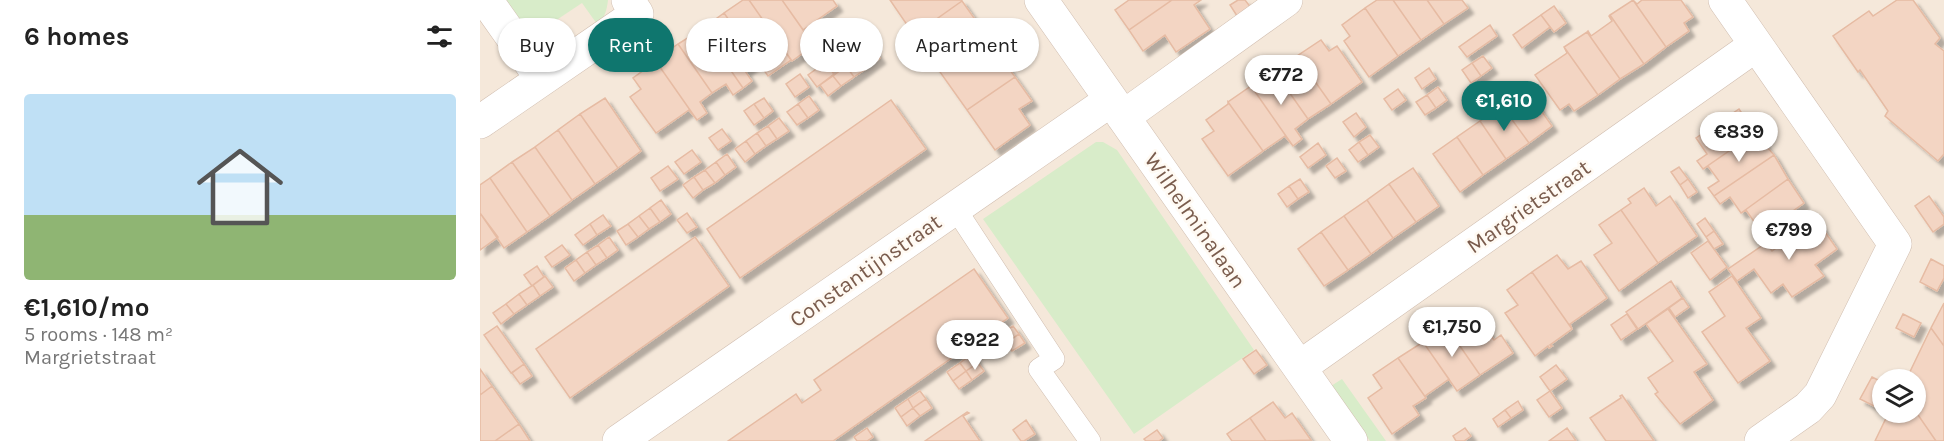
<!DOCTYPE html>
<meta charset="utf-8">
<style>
body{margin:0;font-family:Karla,sans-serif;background:#f2f2f2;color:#222;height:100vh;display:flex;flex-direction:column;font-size:22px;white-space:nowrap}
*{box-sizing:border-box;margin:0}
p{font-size:20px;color:#767676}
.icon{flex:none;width:33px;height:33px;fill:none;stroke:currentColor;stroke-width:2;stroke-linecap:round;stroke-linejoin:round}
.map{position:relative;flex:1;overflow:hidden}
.drawer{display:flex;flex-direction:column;background:#fff;width:480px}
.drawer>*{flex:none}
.hud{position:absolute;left:18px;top:18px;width:570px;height:54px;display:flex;gap:12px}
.buttons{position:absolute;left:1392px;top:369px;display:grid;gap:12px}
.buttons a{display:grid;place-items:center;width:54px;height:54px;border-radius:50%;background:#fff;box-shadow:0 2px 4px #0004;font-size:30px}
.price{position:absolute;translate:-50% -51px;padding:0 14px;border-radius:21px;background:#fff;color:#222;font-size:20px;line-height:39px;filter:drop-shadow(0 2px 3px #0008)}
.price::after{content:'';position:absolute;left:50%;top:36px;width:18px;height:14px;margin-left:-9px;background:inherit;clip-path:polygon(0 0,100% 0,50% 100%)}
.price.selected{background:#0f766e;color:#fff}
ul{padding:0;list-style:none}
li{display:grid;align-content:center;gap:12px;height:318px;padding:0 24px}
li+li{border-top:2px solid #e0e0e0}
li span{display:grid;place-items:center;height:186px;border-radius:6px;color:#555}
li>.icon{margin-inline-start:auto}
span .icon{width:108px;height:108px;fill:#fffc;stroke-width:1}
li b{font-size:26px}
h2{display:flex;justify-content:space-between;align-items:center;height:72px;padding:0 24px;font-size:26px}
.tag{padding:0 21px;border-radius:27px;background:#fff;box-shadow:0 2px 4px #0004;font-size:21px;line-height:54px}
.tag.selected{background:#0f766e;color:#fff}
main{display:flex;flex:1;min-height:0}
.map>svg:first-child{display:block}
.residential{fill:#f5e8da;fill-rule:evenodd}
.green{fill:#d8ecc9}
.building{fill:#f3d5c3;stroke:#e6bba3;stroke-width:1.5;filter:url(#shadow)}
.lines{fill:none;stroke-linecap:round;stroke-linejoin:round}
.service-casing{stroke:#d1beb0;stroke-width:22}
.minor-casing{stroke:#d1beb0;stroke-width:34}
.service{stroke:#fff;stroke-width:21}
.minor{stroke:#fff;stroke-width:33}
.labels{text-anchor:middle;stroke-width:5;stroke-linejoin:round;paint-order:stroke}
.street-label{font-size:22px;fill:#7a5c4d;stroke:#fffaf3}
</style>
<main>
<section class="drawer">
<h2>6 homes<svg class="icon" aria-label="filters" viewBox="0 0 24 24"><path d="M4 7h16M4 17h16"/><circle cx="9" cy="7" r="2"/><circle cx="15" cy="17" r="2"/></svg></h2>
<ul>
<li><span style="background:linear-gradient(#bfe0f5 65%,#8fb573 0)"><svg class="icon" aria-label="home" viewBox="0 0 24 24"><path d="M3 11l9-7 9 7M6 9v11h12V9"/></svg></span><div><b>€1,610/mo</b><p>5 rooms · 148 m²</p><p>Margrietstraat</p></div></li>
</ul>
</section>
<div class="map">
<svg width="1464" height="441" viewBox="0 0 1464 441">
<defs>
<filter id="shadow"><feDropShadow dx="5.5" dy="5.5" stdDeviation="1.5" flood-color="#0004"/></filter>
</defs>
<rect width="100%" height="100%" fill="#fdf6ec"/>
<path class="residential" d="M0 0H1464V441H0ZM1402 380H1436V412H1402Z"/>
<path class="green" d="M23 0H128C127 9 125 19 117 24L102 3 66 27 80 48 68 51 59 48Z
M616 142H623L637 150 774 350 654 434 503 219Z
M862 379 906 441H890L851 386Z"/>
<path class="building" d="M263 0H269L311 60 288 76 244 13Z
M269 0H302L334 45 312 61Z
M302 0H353L357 6 323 30Z
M410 0H481L482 1 434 35Z
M649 0H692L649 30 635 10Z
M692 0H721L714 5 730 29 696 52 685 35 663 51 649 30Z
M758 0H765L772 9 759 19 750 5Z
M897 0H913L941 40 918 56 885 8Z
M913 0H947L964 24 941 40Z
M947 0H982L988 8 964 24Z
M1153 0 1186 47 1164 64 1130 15Z
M1153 0 1157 4 1162 0H1201L1213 17 1204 23 1209 31 1186 47Z
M1417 0H1433L1460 38 1455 44 1464 51V154L1458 161 1405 116 1408 111 1380 70 1378 72 1353 36 1389 11 1393 16Z
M482 1 499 25 486 34 496 47 460 72 434 35Z
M1074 6 1086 23 1074 32 1061 15Z
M885 8 918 56 889 77 864 41 870 36 862 25Z
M244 13 278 61 265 71 272 81 263 88 222 29Z
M1061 15 1070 27 1042 48 1033 35Z
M1130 15 1164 64 1140 79 1107 32 1108 31 1111 36 1132 21 1129 16Z
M1010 25 1017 36 987 57 979 47Z
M222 29 263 88 253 95 246 84 232 93 198 44Z
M1107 32 1140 79 1118 95 1084 47Z
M384 36 391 47 353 73 346 62Z
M841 40 849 51 857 46 882 82 851 104 817 56Z
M198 44 232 93 220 102 227 113 217 120 175 60Z
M496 47 505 61 517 52 535 77 487 110 460 72Z
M1084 47 1118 95 1094 111 1089 104 1080 110 1055 75 1087 53Z
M393 48 400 58 387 68 379 57Z
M817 56 851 104 828 119 795 72Z
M1003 56 1012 68 1001 76 992 63Z
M379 57 387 68 374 77 366 66Z
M175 60 217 120 209 110 176 133 150 97 161 89 153 78 175 62Z
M346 62 354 74 337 87 328 75Z
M992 63 1001 76 991 83 982 70Z
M366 66 374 77 361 86 353 76Z
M949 68 956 79 942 89 935 78Z
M795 72 828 119 815 129 822 139 813 146 771 86 773 87Z
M320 74 329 87 315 97 306 84Z
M353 76 361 86 348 96 340 85Z
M535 77 552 101 539 109 550 125 515 150 487 110Z
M771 86 813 146 805 136 783 151 748 102Z
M958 87 967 100 956 108 947 95Z
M918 89 926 100 912 110 904 99Z
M1046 89 1072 126 1049 143 1022 106Z
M947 95 956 108 945 115 936 102Z
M329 96 339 110 328 118 318 104Z
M125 98 161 151 138 168 100 114Z
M284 98 293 111 284 118 274 104Z
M411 100 446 149 260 278 227 229Z
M748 102 783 151 748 176 722 139 734 131 726 120 748 104Z
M274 104 284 118 274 125 264 111Z
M318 104 328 118 317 125 307 112Z
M1022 106 1049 143 1026 159 1000 121Z
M1259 109 1275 133 1223 169 1217 161 1227 154 1216 138Z
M876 113 886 127 874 137 863 122Z
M100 114 138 168 115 184 78 130Z
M299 118 309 131 297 139 288 126Z
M1000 121 1026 159 1003 175 977 137Z
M288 126 297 139 286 146 277 133Z
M242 129 251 141 238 150 229 138Z
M78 130 115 184 92 200 55 147Z
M277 133 286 146 275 154 266 141Z
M1275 133 1294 155 1234 196 1228 188 1239 181 1228 166 1223 169Z
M890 135 899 147 888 155 879 142Z
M977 137 1003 175 980 192 953 154Z
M266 141 275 154 265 162 255 149Z
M879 142 888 155 878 162 869 150Z
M838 143 846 155 828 168 820 157Z
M55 147 92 200 70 216 32 162Z
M212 150 221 162 204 174 195 162Z
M247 154 256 167 245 175 236 162Z
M1294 155 1308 179 1261 213 1250 197 1240 204 1234 196Z
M857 158 866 171 855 178 846 166Z
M32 162 70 216 47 232 10 178Z
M236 162 245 175 235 183 225 170Z
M188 166 198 179 180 191 171 178Z
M1199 167 1208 179 1200 185 1191 172Z
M933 168 959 206 936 222 909 184Z
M225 170 235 183 223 190 214 177Z
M214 177 223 190 213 198 203 185Z
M10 178 47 232 24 248 0 213V185Z
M820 179 829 192 818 199 809 186Z
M1208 179 1217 192 1208 198 1200 185Z
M1308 179 1324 203 1282 233 1266 210 1261 213Z
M909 184 936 222 913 238 887 200Z
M809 186 818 199 807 207 798 194Z
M1164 188 1176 206 1190 196 1217 236 1178 263 1141 210 1151 203 1148 199Z
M1449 196 1464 217V224L1453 232 1435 206Z
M181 200 191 214 180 222 170 208Z
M887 200 913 238 891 254 864 216Z
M170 208 180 222 169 229 159 216Z
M1141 210 1178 263 1139 291 1114 255 1132 243 1119 225Z
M0 213 18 237 0 250Z
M207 213 217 227 207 233 197 220Z
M123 215 131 226 117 235 110 224Z
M159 216 169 229 158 237 148 224Z
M864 216 891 254 868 270 841 232Z
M1225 218 1234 231 1226 237 1217 224Z
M1336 219 1357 249 1335 265 1344 276 1312 297 1303 284 1291 293 1274 269 1257 281 1248 269 1286 243 1292 251Z
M110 224 117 235 103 245 95 235Z
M148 224 158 237 146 245 137 231Z
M1234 231 1243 244 1234 249 1226 237Z
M841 232 868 270 844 286 818 249Z
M129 237 138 250 127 258 118 245Z
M215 237 249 286 90 398 56 349Z
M1228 241 1247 267 1230 280 1211 253Z
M82 245 90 255 72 267 65 257Z
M118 245 127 258 116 265 107 252Z
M107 252 116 265 105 273 96 260Z
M1077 255 1088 269 1101 261 1127 298 1090 324 1092 329 1052 272Z
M1451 259 1464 266V278L1457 291 1440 282Z
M96 260 105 273 94 281 85 268Z
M57 266 64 277 52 286 44 275Z
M494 269 528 318 476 355 353 441H248L316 394 322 403 341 390 334 380Z
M1052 272 1092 329 1070 345 1072 346 1069 348 1068 346 1055 356 1025 313 1038 305 1027 290Z
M65 276 73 287 60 296 53 285Z
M1252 276 1281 318 1266 328 1290 361 1258 383 1222 332 1245 316 1229 292Z
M1191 281 1202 298 1158 329 1146 312Z
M53 285 60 296 47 305 39 294Z
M39 294 47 305 34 314 26 304Z
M1203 298 1209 307 1195 317 1189 308Z
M1464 303V346L1451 328Z
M26 304 34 314 21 324 13 313Z
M991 308 1014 340 1021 335 1033 353 1000 375 966 326Z
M1188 309 1227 364 1214 372 1233 400 1200 424 1175 394 1178 392 1168 378 1193 361 1166 324Z
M1147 314 1157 329 1141 340 1131 325Z
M1423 314 1441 323 1434 337 1416 328Z
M17 326 44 364 31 373 4 335Z
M533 326 539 334 526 343 520 334Z
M966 326 1000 375 977 391 943 342Z
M1451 328 1464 346V441H1456L1436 412V380H1426Z
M539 334 545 343 532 351 526 343Z
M943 342 969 379 945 396 946 398 918 358Z
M776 350 787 365 774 374 763 359Z
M492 354 498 363 486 371 480 363Z
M918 358 946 398 933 406 939 415 912 434 888 398 902 388 893 375Z
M480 363 486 371 473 381 467 372Z
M498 363 504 371 492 380 486 371Z
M44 364 52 376 40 384 32 373Z
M1076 365 1087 379 1070 391 1060 377Z
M0 369 12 386 0 395Z
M486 371 492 380 479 389 473 381Z
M1392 377 1402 382V400L1398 408 1380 399Z
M12 386 39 424 15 441H0V395Z
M440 391 446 399 433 408 428 399Z
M1070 391 1082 408 1069 417 1057 400Z
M1142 395 1174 441H1126L1110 418 1141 398 1140 396Z
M428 399 433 408 421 417 415 408Z
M446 399 452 408 440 416 433 408Z
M1038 401 1043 410 1031 418 1025 410Z
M793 402 805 418 812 413 831 440 786 441 770 418Z
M433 408 440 416 427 426 421 417Z
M1025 410 1031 418 1018 427 1013 419Z
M487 412 489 413 483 416 500 441H445Z
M1409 412H1436L1456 441H1395Z
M770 418 786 441H752L747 434Z
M546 420 555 434 544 441H541L533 430Z
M39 424 50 441H15Z
M387 428 393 437 387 441H377L374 437Z
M985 428 991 436 984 441H976L973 436Z
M1087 428 1096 441H1069Z
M677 430 683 438 679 441H666L664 439Z"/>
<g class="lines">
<defs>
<path id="service" d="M475 208 574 359 559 369 610 441"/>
<path id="minor" d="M6 0 62 79
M561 0 871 441
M1245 0 1415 244 1340 395 1328 408 1281 441
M643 117 806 0
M0 122 157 14 148 0
M820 367 1276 45
M139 441 631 100"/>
</defs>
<use href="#service" class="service-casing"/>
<use href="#minor" class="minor-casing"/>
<use href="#service" class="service"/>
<use href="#minor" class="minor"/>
</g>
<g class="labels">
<g class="street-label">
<text transform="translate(1048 206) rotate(-35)" y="8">Margrietstraat</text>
<text transform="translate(716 220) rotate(55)" y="8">Wilhelminalaan</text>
<text transform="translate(385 270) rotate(-35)" y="8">Constantijnstraat</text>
</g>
</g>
</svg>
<div class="buttons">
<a><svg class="icon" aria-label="layers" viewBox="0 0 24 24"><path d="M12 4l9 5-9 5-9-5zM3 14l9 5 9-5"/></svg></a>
</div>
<b class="price" style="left:801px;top:106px">€772</b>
<b class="price selected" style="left:1024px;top:132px">€1,610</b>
<b class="price" style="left:1259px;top:163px">€839</b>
<b class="price" style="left:1309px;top:261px">€799</b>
<b class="price" style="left:972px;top:358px">€1,750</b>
<b class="price" style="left:495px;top:371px">€922</b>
<div class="hud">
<a class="tag">Buy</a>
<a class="tag selected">Rent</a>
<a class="tag">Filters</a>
<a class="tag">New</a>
<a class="tag">Apartment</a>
</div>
</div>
</main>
